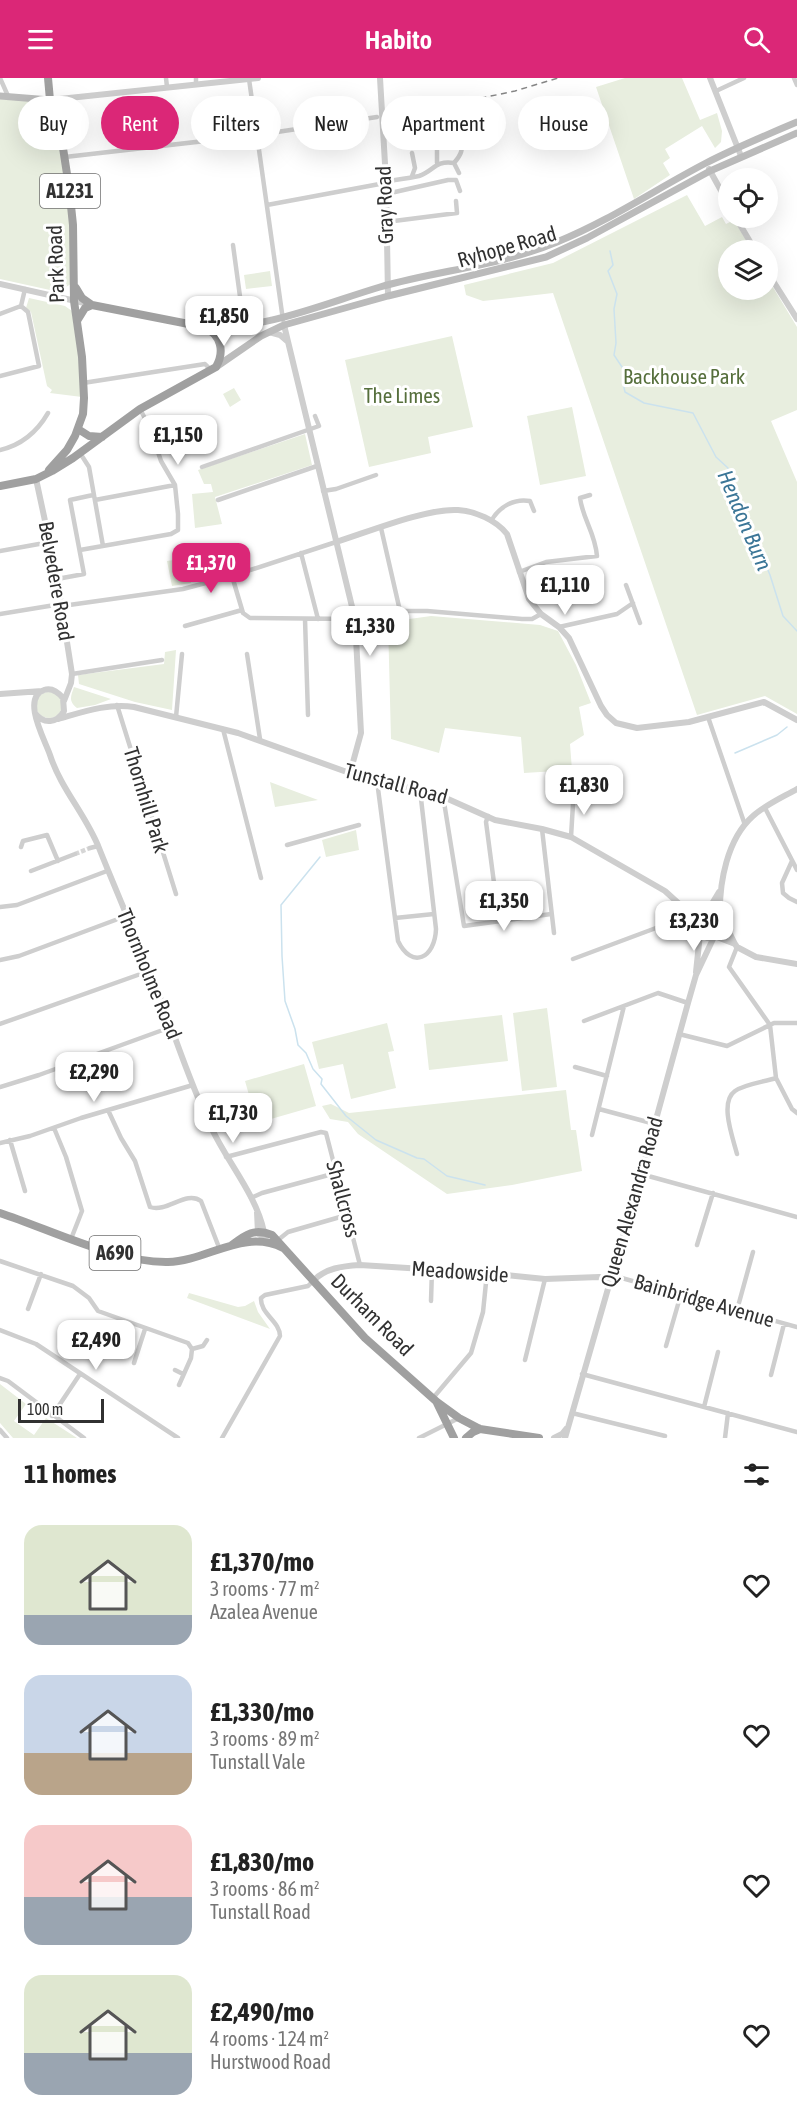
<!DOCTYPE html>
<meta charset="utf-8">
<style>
body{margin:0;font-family:"Asap Condensed",sans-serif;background:#f6f6f6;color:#222;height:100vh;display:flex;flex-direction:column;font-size:22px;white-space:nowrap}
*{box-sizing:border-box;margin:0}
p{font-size:20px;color:#767676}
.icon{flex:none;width:33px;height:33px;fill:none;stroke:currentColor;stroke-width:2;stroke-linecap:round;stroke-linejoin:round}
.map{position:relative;height:1360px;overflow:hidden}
.sheet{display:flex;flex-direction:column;background:#fff;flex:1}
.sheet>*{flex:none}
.hud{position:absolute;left:18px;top:18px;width:762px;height:54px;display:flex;gap:12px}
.buttons{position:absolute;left:718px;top:90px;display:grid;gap:12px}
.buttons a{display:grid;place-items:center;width:60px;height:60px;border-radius:50%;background:#fff;box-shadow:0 6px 24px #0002;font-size:30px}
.scale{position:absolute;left:18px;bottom:15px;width:86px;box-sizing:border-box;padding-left:6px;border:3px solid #313131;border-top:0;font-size:16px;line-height:21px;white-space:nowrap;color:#313131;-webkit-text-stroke:4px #fff;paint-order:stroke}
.price{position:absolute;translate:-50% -51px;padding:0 14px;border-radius:12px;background:#fff;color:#222;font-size:20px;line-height:39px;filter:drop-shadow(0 2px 3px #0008)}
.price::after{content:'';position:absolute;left:50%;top:36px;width:18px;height:14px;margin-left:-9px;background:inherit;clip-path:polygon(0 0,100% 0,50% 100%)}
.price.active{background:#db2777;color:#fff}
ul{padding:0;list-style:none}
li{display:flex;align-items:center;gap:18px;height:150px;padding:0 24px}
li span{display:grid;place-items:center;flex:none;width:168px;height:120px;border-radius:18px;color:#555}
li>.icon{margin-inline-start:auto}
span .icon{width:72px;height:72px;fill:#fffc;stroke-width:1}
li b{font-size:26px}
h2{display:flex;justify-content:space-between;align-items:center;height:72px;padding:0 24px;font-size:26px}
.tag{padding:0 21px;border-radius:27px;background:#fff;box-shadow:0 6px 24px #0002;font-size:21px;line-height:54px}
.tag.active{background:#db2777;color:#fff}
header{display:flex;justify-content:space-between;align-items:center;height:78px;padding:0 24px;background:#db2777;color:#fff;font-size:27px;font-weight:600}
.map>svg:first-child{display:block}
.green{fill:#e8eedf}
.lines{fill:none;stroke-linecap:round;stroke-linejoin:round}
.stream{stroke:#cbe2ee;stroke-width:1.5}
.minor-tunnel{stroke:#d6d6d6;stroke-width:4.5;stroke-dasharray:4.5 2;stroke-linecap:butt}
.minor{stroke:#cecece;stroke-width:4.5}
.tertiary{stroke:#cecece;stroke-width:6}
.secondary{stroke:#bbb;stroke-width:7}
.trunk{stroke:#a0a0a0;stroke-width:8}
.rail{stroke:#868686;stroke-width:1.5;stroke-dasharray:6 4.5;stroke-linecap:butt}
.labels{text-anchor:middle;stroke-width:6;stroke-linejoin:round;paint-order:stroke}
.shield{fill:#fff;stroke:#6f6f6f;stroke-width:1.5}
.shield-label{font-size:20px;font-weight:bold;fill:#313131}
.street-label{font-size:21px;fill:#313131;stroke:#fff}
.park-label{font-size:21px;fill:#566f3c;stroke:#fff}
.water-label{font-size:22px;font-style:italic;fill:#3b7697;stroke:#fff}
</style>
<header><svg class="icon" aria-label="menu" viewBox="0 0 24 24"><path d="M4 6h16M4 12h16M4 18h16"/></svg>Habito<svg class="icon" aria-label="search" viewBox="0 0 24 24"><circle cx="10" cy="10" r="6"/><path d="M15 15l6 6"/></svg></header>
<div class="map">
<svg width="797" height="1360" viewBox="0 0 797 1360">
<rect width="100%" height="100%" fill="#fff"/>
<path class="green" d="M625 0H682L700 42 717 35 722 53 721 64 715 70 702 48 665 71 670 80 663 85 670 97 634 121 596 9Z
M0 21C10 22 38 22 46 28 69 47 71 174 72 205L59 214 0 201Z
M687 117 705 148 722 139 726 146 734 142 752 172H729V212H768V201L797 249V332L771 343 797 404V636L765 618 697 637 553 215 483 223 466 217 464 207 553 185Z
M270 193 272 208 246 211 244 197Z
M29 220 65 228 72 233 78 273 82 319 50 315 52 312 47 308 31 234 26 230Z
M452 258 473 349 428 359 431 375 369 389 345 282Z
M234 310 241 322 230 329 223 316Z
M572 329 586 398 540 407 527 338Z
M305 356 312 387 215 419 222 446 195 450 192 416 213 414 211 406H204L198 392Z
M187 480 191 505 172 508 167 483Z
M431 538 540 547 558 553 576 587 591 625 579 629 584 657 570 666 572 692 524 695 521 659 445 650 439 675 391 661 388 544Z
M176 572 172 632 135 624 79 606 78 597 164 586 165 574Z
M74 609 111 621 95 627 77 630C68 623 71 618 74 609Z
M36 627a13 13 0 1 1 26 0a13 13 0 1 1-26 0Z
M270 704 318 722 275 729Z
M356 752 359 772 326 779 322 762Z
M547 930 557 1009 522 1013 513 935Z
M502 937 508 983 429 992 424 946Z
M387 945 394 973 388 974 396 1010 351 1021 343 986 319 991 312 964Z
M304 986 316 1028 257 1045 245 1003Z
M566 1012 571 1052H576L582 1093 512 1107 447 1116 358 1056 348 1044 330 1041 322 1028 331 1026 349 1035Z
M189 1215 238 1229 245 1228 254 1223 258 1234 270 1251 187 1220Z
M0 1306 26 1326 14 1343 34 1357 46 1340 77 1360H13L0 1345Z"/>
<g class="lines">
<path class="stream" d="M610 173 613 187 608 193 617 216 614 231 616 265 614 277 624 292 623 305 625 314 644 325 693 335 716 379 728 390 729 399 770 497 783 538 797 553
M735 675 777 657 787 649
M320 779 281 827 282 878 285 923 295 951 298 967 306 975 313 991 322 1001 321 1006 346 1038 376 1062 417 1080 424 1081 447 1098 485 1107"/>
<path class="minor-tunnel" d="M75 776 90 770"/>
<path class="minor" d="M0 0 8 18
M166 0 167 9
M196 0V6
M794 0 797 7
M249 1 283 242
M716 13 744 0
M437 72V85
M412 75 415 90 412 98
M65 79 257 57 377 39
M454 85C461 77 464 71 460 61
M386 103C397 102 409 100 419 98 434 93 435 82 454 85L459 95
M386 116 448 102H456L460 113
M267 127 385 105
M386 144 457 135 456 123
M233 167 244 248
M0 236 21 228
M0 298 39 288 28 234 21 228 25 211
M83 305 205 286 211 292
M0 372C22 367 37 354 48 335
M80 375 89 389 103 468
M202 389 319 348 315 338
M323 413 336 411 376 397
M95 422 175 407
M218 422 317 388
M491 443C499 429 514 420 530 423L534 433
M381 450 400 533
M80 472 171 456 178 452V436L175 407 161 383 150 350 140 331
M0 473 50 464
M301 475 318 541
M519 494 546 484 597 478C595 454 583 442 580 420L590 417
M232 498 243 535 250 540 355 541 400 533H427L522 541H532L541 536
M57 501 84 496 70 422 93 417
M626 507 640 545
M62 528 183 511 232 498 336 464
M0 536 61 526
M305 541 308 637
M185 548 242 532
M559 549 617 536 633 525
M247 576 260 661
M72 596 162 582
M117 627 176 816
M176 639 182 576
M708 639 745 747
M223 651 261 800
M377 703 398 863C412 892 435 880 436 851L420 712
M446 719 444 724 464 848 551 836
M571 722 573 726 571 759
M765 730 797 792
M488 738 486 744 499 843
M542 751 554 855
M287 767 359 747
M21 769 23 763 47 757 58 783
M90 770 98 768
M792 783 782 805 783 815 789 820 797 824
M31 793 75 776
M0 829 17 827 107 793
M395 840 434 836
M737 869 729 889 770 947 776 1000 792 1031 797 1035
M573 881 680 841 687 833
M0 882 19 878 126 838
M584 943 658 915 688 925
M0 946 149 893
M679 956 727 968 774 945H797
M575 989 607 998
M0 1009 39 997 171 949
M599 1031 655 1046
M108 1032 121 1060 135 1083 150 1129C167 1135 186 1112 201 1123L220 1172
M54 1050 66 1079 82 1133 71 1161
M592 1057 624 928
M10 1062 25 1113
M0 1065 30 1058 81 1040 193 1007
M737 1076C733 1060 719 1024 735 1013 745 1006 764 1004 776 1000
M226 1079 321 1054 326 1055 360 1187
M641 1096 797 1139
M251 1120 262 1115 336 1095
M278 1162 288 1154 347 1137
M697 1167 713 1115
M0 1183 73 1208 89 1220 98 1233 188 1265 192 1271 191 1280 179 1307
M611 1197 797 1249
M431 1223 432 1192
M28 1231 41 1196
M737 1232 753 1174
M0 1252 36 1266 178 1360
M666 1268 681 1216
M192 1271 203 1268 207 1262
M525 1282 545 1201
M134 1285 145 1251
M175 1292 183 1296
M582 1296 797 1354
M771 1297 784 1246
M0 1300 8 1303 84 1360
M433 1320 471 1275 483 1234 487 1195
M704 1329 718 1274
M572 1335 665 1358
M52 1338 80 1296
M0 1352 7 1360
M222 1360 280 1258C280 1243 260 1236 261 1220L265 1217 308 1208 313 1203
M419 1360 459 1340
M725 1360 728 1335"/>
<path class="tertiary" d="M380 0 386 103 388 218
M710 0 741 78
M50 22 258 0
M709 91 729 127
M736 140 755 172
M768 195 797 241
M0 206 89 226
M284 247 355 541 361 655 350 695
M269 254 280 257 287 263
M36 401 56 494 72 596 71 605 64 623
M336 464C368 454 427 430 458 432 475 433 496 442 507 456L529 521 541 536 559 549 569 560 601 628 607 637 616 645 637 650 689 644 764 624 797 642
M0 616 42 613
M35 635C44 647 57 645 64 633L63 620C58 614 52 609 44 612 21 620 45 662 50 677 61 711 86 737 99 770 121 825 145 879 166 935 180 973 193 1012 211 1049 227 1084 256 1116 264 1154
M58 641C83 634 108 625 134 629L238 655 358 698 439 717 495 742 542 751 571 759 665 813 687 833 689 839 697 846
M697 847a13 13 0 1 1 26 0a13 13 0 1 1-26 0Z
M707 834 719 814
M720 838C719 805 727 761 753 738 765 727 783 719 797 711
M724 844 735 866
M717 859 735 866 737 869 756 879 797 886
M696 894 700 856
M257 1134 258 1155 268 1164
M313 1203C325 1190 343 1188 360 1187L487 1195 545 1201 599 1199 611 1201
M554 1360 562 1356 566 1351
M565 1360 641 1096 688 925 696 897 713 861"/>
<path class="secondary" d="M0 18 50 22
M204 249C265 252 323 226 380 209 439 192 500 188 557 164 609 143 656 111 706 85 735 70 766 57 797 44
M216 289 261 258 284 247 388 218 546 179 587 160 710 93 797 55"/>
<path class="trunk" d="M48 0 50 22 61 57 69 109 73 147 74 223 82 279 84 320 83 336 75 358 67 372 49 392
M76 210 82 220 92 227
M78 351 89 358 102 359
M0 408 36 401 52 393 73 380 140 331 216 289C225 273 221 257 204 249L92 227 85 230 77 243
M0 1135C49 1151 117 1185 168 1184 207 1183 244 1150 283 1170
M232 1167C246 1156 255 1150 272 1157L365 1260 437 1324 459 1340 480 1351 539 1360
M437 1325 454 1360
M466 1360 473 1354 480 1351"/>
<path class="rail" d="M429 31 515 13 558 0"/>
</g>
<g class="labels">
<g class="shield">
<rect x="40" y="96" width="60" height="34" rx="4.5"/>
<rect x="89.5" y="1158" width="51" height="34" rx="4.5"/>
</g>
<g class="shield-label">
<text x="70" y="120">A1231</text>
<text x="115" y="1182">A690</text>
</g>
<g class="street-label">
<text transform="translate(385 127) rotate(-92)" y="7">Gray Road</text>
<text transform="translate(507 169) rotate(-16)" y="7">Ryhope Road</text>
<text transform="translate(56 186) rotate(-92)" y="7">Park Road</text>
<text transform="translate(56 503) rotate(80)" y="7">Belvedere Road</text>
<text transform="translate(396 706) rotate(15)" y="7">Tunstall Road</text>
<text transform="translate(146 722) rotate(73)" y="7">Thornhill Park</text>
<text transform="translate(149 896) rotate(68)" y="7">Thornholme Road</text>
<text transform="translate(343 1121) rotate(75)" y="7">Shallcross</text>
<text transform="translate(632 1124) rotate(-74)" y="7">Queen Alexandra Road</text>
<text transform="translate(460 1194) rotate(4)" y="7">Meadowside</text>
<text transform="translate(704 1223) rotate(16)" y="7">Bainbridge Avenue</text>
<text transform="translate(372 1237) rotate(45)" y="7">Durham Road</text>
</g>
<g class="park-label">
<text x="684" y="306">Backhouse Park</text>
<text x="402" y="325">The Limes</text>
</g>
<g class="water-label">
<text transform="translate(745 442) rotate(67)" y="8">Hendon Burn</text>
</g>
</g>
</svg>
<div class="buttons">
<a><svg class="icon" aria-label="locate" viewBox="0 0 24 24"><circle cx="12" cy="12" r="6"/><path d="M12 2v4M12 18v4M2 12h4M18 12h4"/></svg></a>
<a><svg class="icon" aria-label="layers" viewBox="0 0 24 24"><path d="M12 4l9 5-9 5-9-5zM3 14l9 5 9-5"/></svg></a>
</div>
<div class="scale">100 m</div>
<b class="price" style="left:224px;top:269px">£1,850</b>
<b class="price" style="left:178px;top:388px">£1,150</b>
<b class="price active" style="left:211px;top:516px">£1,370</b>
<b class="price" style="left:565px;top:538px">£1,110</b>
<b class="price" style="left:370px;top:579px">£1,330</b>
<b class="price" style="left:584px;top:738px">£1,830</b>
<b class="price" style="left:504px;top:854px">£1,350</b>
<b class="price" style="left:694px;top:874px">£3,230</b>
<b class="price" style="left:94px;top:1025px">£2,290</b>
<b class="price" style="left:233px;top:1066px">£1,730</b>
<b class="price" style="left:96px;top:1293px">£2,490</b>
<div class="hud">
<a class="tag">Buy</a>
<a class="tag active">Rent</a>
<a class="tag">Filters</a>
<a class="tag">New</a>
<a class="tag">Apartment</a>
<a class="tag">House</a>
</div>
</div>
<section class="sheet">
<h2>11 homes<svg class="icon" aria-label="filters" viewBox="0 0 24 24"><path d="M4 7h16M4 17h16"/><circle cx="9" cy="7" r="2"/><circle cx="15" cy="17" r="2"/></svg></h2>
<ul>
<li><span style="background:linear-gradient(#dfe7d0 75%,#9aa5b1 0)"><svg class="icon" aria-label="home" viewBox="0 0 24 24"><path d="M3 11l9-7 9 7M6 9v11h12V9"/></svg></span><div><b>£1,370/mo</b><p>3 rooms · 77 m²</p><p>Azalea Avenue</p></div><svg class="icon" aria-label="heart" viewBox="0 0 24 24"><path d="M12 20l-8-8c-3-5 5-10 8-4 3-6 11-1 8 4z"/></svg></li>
<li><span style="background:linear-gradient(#c9d6e8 65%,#b9a48a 0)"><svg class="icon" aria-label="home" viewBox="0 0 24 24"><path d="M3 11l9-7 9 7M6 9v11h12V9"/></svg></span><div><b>£1,330/mo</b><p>3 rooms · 89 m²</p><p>Tunstall Vale</p></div><svg class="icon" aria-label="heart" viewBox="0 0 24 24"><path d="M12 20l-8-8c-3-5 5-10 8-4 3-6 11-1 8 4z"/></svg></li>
<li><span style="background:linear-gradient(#f6c9c9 60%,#9aa5b1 0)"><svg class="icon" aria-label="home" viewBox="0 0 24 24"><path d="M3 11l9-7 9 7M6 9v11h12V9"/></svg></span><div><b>£1,830/mo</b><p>3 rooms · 86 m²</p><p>Tunstall Road</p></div><svg class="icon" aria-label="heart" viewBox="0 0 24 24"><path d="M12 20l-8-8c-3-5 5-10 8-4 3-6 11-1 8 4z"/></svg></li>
<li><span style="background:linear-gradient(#dfe7d0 65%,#9aa5b1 0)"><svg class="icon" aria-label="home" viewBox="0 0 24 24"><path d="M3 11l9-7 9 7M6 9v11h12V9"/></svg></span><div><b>£2,490/mo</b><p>4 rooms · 124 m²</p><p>Hurstwood Road</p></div><svg class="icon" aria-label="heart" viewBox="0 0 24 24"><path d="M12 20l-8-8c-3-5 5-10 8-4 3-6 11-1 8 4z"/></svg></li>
</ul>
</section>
